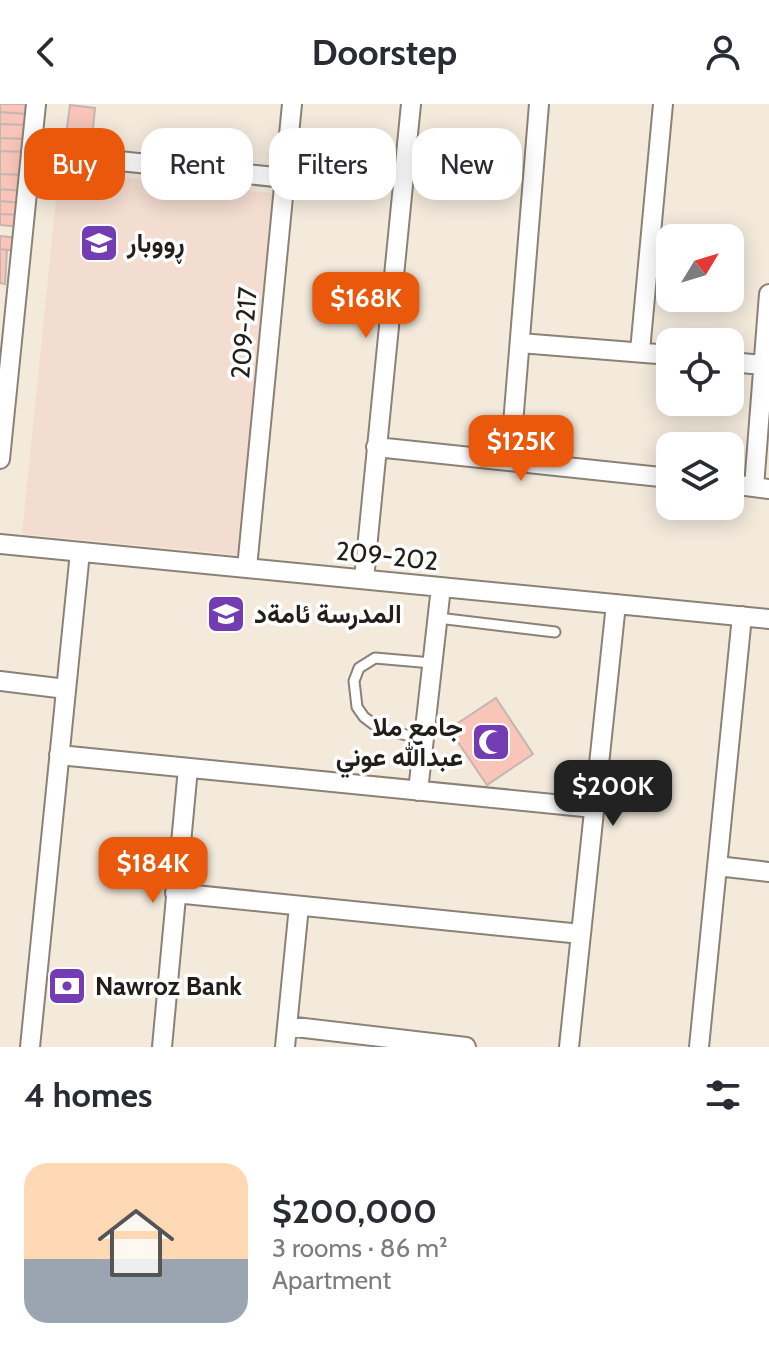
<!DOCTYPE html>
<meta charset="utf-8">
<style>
body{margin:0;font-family:Cabin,Vazirmatn,sans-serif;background:#f7f7f7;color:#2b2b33;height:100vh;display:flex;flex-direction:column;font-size:30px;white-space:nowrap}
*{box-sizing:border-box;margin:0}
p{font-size:26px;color:#7c7c81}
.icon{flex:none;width:44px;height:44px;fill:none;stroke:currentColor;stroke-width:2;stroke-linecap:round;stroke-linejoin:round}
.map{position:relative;height:943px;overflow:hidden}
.panel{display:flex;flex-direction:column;background:#fff;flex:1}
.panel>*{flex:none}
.banner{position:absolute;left:24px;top:24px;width:722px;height:72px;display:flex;gap:16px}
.needle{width:52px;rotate:52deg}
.controls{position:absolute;left:656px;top:120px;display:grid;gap:16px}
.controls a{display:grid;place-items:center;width:88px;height:88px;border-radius:16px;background:#fff;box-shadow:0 4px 20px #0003;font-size:40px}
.price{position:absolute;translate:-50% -68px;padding:0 18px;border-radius:16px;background:#ea580c;color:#fff;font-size:26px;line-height:52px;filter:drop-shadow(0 2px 4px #0008)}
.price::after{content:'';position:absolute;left:50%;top:48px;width:24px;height:18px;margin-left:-12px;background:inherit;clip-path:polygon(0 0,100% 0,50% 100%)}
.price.active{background:#222;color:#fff}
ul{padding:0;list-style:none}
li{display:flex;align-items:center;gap:24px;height:200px;padding:0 24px}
li span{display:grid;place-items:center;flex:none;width:224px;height:160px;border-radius:24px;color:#555}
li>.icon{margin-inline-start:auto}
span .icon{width:96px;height:96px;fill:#fffc;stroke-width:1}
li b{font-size:34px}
h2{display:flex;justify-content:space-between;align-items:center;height:96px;padding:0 24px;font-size:34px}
.tag{padding:0 28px;border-radius:24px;background:#fff;box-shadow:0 4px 20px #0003;font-size:28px;line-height:72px}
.tag.active{background:#ea580c;color:#fff}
header{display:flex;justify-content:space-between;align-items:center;height:104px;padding:0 24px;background:#fff;font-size:36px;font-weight:700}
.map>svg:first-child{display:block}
.education{fill:#f3dcd0}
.building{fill:#f8c5b8;stroke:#c5b5b0;stroke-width:2}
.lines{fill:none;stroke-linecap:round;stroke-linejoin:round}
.service-casing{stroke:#8a8276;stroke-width:13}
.minor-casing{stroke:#8a8276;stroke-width:22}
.service{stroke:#fff;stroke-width:9}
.minor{stroke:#fff;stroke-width:18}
.labels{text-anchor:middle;stroke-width:7;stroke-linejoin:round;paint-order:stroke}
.poi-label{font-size:26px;font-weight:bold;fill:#221f1a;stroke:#fff;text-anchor:start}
.street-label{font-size:26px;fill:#221f1a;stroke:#fff}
</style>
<header><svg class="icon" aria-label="back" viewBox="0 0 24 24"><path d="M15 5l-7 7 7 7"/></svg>Doorstep<svg class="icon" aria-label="person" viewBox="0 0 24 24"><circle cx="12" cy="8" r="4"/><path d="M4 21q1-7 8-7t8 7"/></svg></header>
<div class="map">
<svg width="769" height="943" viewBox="0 0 769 943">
<rect width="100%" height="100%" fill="#f3eadc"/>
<path class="education" d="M59 66 279 90 242 451 22 430Z"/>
<path class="building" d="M0 0H27V10L0 8Z
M70 1 95 4 92 34 66 31Z
M0 8 27 10 26 21 0 20Z
M0 20 26 21V35L0 34Z
M0 34 26 35V48L0 47Z
M0 47 26 48 23 71 0 70Z
M0 70 23 71 22 87 0 85Z
M0 85 22 87V99L0 97Z
M0 97 22 99 21 111 0 110Z
M0 110 21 111V123L0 121Z
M0 132 19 134V147L0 145Z
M0 145 7 146 5 180 0 179Z
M496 594 533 650 487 681 449 625Z"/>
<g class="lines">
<defs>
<path id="service" d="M438 514 555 528
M424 635 380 625 364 613 357 603 354 577 359 564 375 554 432 559"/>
<path id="minor" d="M31 48 285 74
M520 239 670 251
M640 247 663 0
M730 258 763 261
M376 343 670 374
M0 355 36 0
M510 357 539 0
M730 380 769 385
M754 383 769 190
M0 440 769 515
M247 464 292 0
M364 475 411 0
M0 577 66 585
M59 651 594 704
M418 687 441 483
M717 762 769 768
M175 789 581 830
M287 922 466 943
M30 943 80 448
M162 943 188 664
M285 943 299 802
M569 943 616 500
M699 943 742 512"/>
</defs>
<use href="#service" class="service-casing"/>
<use href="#minor" class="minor-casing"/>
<use href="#service" class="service"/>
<use href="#minor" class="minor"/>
</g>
<defs>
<symbol id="school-square" viewBox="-11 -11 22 22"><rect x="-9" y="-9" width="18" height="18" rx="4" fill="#743cb3" stroke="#fff"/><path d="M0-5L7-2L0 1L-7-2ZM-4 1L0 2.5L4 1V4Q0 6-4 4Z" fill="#fff"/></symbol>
<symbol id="mosque-square" viewBox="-11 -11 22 22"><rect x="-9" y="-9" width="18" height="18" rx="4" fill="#743cb3" stroke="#fff"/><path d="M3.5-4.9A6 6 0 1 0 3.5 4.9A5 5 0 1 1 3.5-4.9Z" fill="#fff"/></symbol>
<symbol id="bank-square" viewBox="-11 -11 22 22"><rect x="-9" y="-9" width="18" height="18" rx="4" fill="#743cb3" stroke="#fff"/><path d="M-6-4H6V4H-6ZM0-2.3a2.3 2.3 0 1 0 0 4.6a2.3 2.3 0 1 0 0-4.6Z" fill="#fff"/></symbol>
</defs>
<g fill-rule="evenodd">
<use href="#school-square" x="77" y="117" width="44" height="44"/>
<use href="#school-square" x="204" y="488" width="44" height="44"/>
<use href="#mosque-square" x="469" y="616" width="44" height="44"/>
<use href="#bank-square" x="45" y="860" width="44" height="44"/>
</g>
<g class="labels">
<g class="poi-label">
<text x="127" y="148">ڕووبار</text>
<text x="254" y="519">المدرسة ئامةد</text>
<text x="463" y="632" text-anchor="end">جامع ملا<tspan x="463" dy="30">عبدالله عوني</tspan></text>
<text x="95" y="891">Nawroz Bank</text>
</g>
<g class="street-label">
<text transform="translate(244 229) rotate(-85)" y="9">209-217</text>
<text transform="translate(387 452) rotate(6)" y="9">209-202</text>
</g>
</g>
</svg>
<div class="controls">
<a><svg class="needle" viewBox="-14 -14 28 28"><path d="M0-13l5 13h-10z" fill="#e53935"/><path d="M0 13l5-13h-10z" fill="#7c7c81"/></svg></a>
<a><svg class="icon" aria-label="locate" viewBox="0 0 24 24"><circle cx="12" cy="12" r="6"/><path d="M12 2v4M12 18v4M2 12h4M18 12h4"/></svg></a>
<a><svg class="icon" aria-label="layers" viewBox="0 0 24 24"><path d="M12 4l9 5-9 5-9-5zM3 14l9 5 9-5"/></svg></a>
</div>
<b class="price" style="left:366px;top:236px">$168K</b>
<b class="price" style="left:521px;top:379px">$125K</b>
<b class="price active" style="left:613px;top:724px">$200K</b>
<b class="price" style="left:153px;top:801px">$184K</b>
<div class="banner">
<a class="tag active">Buy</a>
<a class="tag">Rent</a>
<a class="tag">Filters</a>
<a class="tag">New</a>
</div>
</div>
<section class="panel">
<h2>4 homes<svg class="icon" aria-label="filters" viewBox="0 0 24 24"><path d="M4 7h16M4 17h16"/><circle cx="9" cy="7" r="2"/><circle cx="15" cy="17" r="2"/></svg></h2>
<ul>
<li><span style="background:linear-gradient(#ffd9b3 60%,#9aa5b1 0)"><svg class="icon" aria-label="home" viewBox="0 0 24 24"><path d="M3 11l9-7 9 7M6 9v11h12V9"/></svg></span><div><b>$200,000</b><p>3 rooms · 86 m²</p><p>Apartment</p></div></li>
</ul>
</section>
